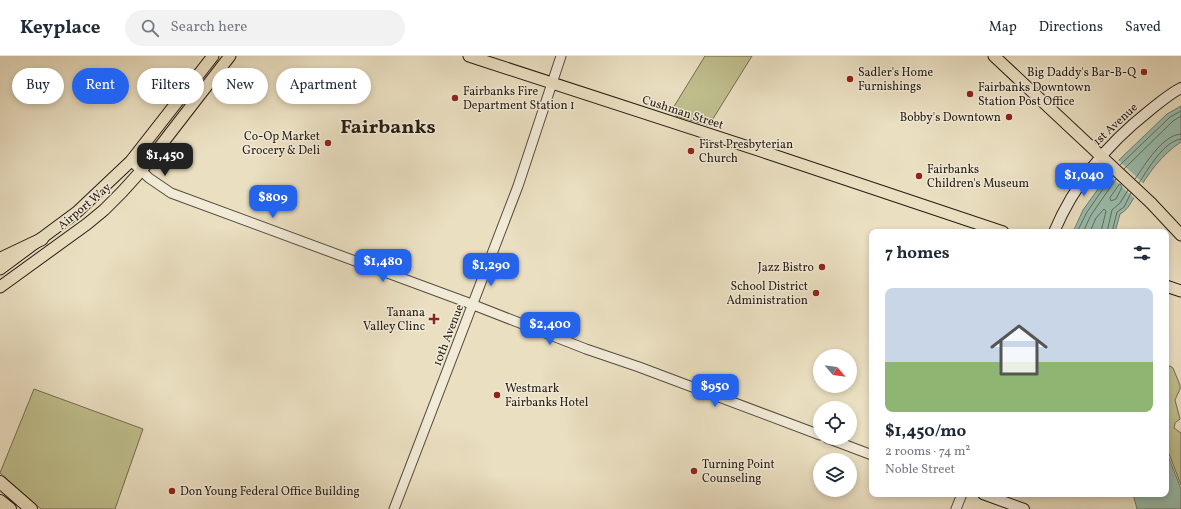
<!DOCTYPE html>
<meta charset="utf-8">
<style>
body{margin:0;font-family:Vollkorn,serif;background:#f2f2f3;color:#1f2937;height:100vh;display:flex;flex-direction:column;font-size:15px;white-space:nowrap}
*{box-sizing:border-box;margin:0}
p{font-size:13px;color:#747a83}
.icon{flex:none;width:22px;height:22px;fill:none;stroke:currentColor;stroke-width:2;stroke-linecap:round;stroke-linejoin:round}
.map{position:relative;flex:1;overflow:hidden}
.sheet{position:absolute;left:869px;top:173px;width:300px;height:268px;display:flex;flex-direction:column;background:#fff;border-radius:8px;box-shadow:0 2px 6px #0003}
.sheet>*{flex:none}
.guide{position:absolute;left:12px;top:12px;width:380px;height:36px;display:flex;gap:8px}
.needle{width:26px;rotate:119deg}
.buttons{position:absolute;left:813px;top:293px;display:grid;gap:8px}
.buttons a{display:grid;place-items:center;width:44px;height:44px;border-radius:50%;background:#fff;box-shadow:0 2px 6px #0003;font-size:20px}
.price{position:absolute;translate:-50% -34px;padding:0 9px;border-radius:8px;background:#2563eb;color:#fff;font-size:13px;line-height:26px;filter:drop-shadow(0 1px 2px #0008)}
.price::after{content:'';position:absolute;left:50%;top:24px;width:12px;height:9px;margin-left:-6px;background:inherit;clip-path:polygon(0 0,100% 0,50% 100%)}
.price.selected{background:#222;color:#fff}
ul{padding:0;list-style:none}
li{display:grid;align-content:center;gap:8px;height:212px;padding:0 16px}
li span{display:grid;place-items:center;height:124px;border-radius:8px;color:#555}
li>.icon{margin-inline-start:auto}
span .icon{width:72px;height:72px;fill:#fffc;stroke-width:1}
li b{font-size:17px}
h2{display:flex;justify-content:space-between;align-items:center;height:48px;padding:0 16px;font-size:17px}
.tag{padding:0 14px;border-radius:18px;background:#fff;box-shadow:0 2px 6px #0003;font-size:14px;line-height:36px}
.tag.selected{background:#2563eb;color:#fff}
header{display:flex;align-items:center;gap:24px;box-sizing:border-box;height:56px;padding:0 20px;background:#fff;border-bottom:1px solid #e0e1e3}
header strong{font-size:19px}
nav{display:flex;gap:22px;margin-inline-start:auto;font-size:14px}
.search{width:280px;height:36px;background:#f2f2f3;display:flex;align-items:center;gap:10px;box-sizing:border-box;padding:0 14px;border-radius:22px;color:#747a83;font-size:15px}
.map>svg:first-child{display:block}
.green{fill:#bfbf8d;stroke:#726d50}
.water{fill:#99bdad;stroke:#6b7c6f}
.pier{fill:#eadfc1}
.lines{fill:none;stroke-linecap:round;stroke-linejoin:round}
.shore{stroke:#5f6c60;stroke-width:1}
.tertiary-casing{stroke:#564c3e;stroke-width:11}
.secondary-casing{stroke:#251b12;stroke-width:12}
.primary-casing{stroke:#251b12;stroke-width:13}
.trunk-casing{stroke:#251b12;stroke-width:14}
.tertiary{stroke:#f1ead7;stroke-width:9}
.secondary{stroke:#f1ead7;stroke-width:10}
.primary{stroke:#eadfc1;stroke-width:11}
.trunk{stroke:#eadfc1;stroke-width:12}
.poi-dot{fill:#8f2418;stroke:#f1ead7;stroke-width:1.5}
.labels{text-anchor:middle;stroke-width:3;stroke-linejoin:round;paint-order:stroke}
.poi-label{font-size:12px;fill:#251b12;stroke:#f1ead7;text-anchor:start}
.street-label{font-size:12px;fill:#251b12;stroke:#f1ead7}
.town-label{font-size:20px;font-weight:bold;fill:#251b12;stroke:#f1ead7}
</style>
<header>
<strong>Keyplace</strong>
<div class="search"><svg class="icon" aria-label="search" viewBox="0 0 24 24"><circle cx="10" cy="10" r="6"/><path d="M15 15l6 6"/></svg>Search here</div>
<nav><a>Map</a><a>Directions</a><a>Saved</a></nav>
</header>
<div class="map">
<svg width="1181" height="453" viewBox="0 0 1181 453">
<rect width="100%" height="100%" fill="#eadfc1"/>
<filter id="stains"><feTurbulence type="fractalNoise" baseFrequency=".005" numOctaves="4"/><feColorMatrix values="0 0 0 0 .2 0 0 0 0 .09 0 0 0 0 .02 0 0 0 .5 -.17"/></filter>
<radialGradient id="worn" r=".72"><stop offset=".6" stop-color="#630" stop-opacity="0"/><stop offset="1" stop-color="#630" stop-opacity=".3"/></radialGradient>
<path class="green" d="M705 0H752L711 66 707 69 676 60 673 55V52Z
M1170 310 1173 312 1180 329V333L1175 344 1180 363 1175 367 1174 372 1181 377V429L1166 390V323L1168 311Z
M34 333 143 373 115 453H41L0 417Z"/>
<path class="water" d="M1181 50V86C1161 99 1148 118 1136 138 1131 146 1129 153 1120 158L1115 176H1073L1083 154 1119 104 1167 58Z
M1166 395 1181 433V453H1137L1133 438H1166Z"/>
<path class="pier" d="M1117 103 1145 129 1135 143 1107 117Z"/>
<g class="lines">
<path class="shore" d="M1120 109 1170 61 1181 55
M1124 113 1173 65 1181 60
M1135 123C1145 109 1162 79 1181 78
M1139 127C1148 113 1164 85 1181 83
M1120 128 1122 131 1116 143 1111 145 1110 142Z
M1077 176 1087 156 1112 120
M1083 176 1091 159 1116 123
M1090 176 1096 162 1104 153 1106 155 1101 176
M1107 176 1112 154 1120 147 1128 134
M1112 176 1117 156 1124 151 1131 137"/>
<defs>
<path id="tertiary" d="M131 105 149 122 171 137 466 246 586 293 639 311 820 379
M827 382 872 399
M394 453 518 130 561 0
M956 453 962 438"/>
<path id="secondary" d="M1054 176C1075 126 1107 88 1149 55 1159 47 1169 38 1181 32
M983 438 1024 453"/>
<path id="primary" d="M469 0 767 97 1003 176
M994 0 1151 147 1181 179
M0 213 77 156 131 105 213 0
M1166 230 1181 235
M0 231 87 168 104 154 122 136 141 115 230 0"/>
<path id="trunk" d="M0 203 42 183
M0 426 31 453
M0 445 10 453"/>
</defs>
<use href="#tertiary" class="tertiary-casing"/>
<use href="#secondary" class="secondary-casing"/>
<use href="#primary" class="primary-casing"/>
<use href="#trunk" class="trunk-casing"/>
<use href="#tertiary" class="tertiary"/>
<use href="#secondary" class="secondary"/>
<use href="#primary" class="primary"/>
<use href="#trunk" class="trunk"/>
</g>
<g class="poi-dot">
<circle cx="1144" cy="16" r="4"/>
<circle cx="850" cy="23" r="4"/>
<circle cx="970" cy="38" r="4"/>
<circle cx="455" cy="42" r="4"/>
<circle cx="1009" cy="61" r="4"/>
<circle cx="328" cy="87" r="4"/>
<circle cx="691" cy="95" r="4"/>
<circle cx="919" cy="120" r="4"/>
<circle cx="822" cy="211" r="4"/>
<circle cx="816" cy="237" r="4"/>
<path d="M432 257h4v4h4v4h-4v4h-4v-4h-4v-4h4z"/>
<circle cx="497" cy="339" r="4"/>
<circle cx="694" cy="415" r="4"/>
<circle cx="172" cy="435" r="4"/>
</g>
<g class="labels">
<g class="poi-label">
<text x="858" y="20">Sadler's Home<tspan x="858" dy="14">Furnishings</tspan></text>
<text x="1136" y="20" text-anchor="end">Big Daddy's Bar-B-Q</text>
<text x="978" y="35">Fairbanks Downtown<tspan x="978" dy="14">Station Post Office</tspan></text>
<text x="463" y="39">Fairbanks Fire<tspan x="463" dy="14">Department Station 1</tspan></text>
<text x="1001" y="65" text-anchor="end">Bobby's Downtown</text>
<text x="320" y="84" text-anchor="end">Co-Op Market<tspan x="320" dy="14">Grocery &amp; Deli</tspan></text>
<text x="699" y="92">First Presbyterian<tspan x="699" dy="14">Church</tspan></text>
<text x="927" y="117">Fairbanks<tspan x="927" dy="14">Children's Museum</tspan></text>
<text x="814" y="215" text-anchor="end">Jazz Bistro</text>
<text x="808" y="234" text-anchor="end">School District<tspan x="808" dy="14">Administration</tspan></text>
<text x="425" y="260" text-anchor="end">Tanana<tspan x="425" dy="14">Valley Clinc</tspan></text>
<text x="505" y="336">Westmark<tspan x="505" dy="14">Fairbanks Hotel</tspan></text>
<text x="702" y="412">Turning Point<tspan x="702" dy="14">Counseling</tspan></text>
<text x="180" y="439">Don Young Federal Office Building</text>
</g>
<g class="street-label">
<text transform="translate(683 56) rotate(18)" y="4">Cushman Street</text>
<text transform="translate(1115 68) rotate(-43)" y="4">1st Avenue</text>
<text transform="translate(84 150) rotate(-40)" y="4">Airport Way</text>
<text transform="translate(448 279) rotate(-69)" y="4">10th Avenue</text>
</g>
<g class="town-label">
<text x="388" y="77">Fairbanks</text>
</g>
</g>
<rect width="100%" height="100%" filter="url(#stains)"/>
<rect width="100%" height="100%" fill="url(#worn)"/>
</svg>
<div class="buttons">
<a><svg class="needle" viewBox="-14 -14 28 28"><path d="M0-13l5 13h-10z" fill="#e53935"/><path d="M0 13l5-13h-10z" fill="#747a83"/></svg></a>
<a><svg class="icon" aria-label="locate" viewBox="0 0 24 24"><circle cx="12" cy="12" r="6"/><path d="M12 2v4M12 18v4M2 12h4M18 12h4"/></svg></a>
<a><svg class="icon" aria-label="layers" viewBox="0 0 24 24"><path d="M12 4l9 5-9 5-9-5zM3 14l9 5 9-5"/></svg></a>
</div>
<b class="price selected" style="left:165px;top:121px">$1,450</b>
<b class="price" style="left:1084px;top:141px">$1,040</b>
<b class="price" style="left:273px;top:163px">$809</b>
<b class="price" style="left:383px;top:227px">$1,480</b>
<b class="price" style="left:491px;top:231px">$1,290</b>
<b class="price" style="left:550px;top:290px">$2,400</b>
<b class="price" style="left:715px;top:352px">$950</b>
<div class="guide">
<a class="tag">Buy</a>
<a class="tag selected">Rent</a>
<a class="tag">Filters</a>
<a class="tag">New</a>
<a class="tag">Apartment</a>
</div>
<section class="sheet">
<h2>7 homes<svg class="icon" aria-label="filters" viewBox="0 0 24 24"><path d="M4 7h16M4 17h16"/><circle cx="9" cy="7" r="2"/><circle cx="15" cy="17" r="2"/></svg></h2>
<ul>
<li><span style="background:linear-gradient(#c9d6e8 60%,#8fb573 0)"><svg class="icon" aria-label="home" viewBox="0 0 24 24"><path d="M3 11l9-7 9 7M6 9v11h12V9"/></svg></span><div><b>$1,450/mo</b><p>2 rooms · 74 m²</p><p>Noble Street</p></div></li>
</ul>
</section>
</div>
